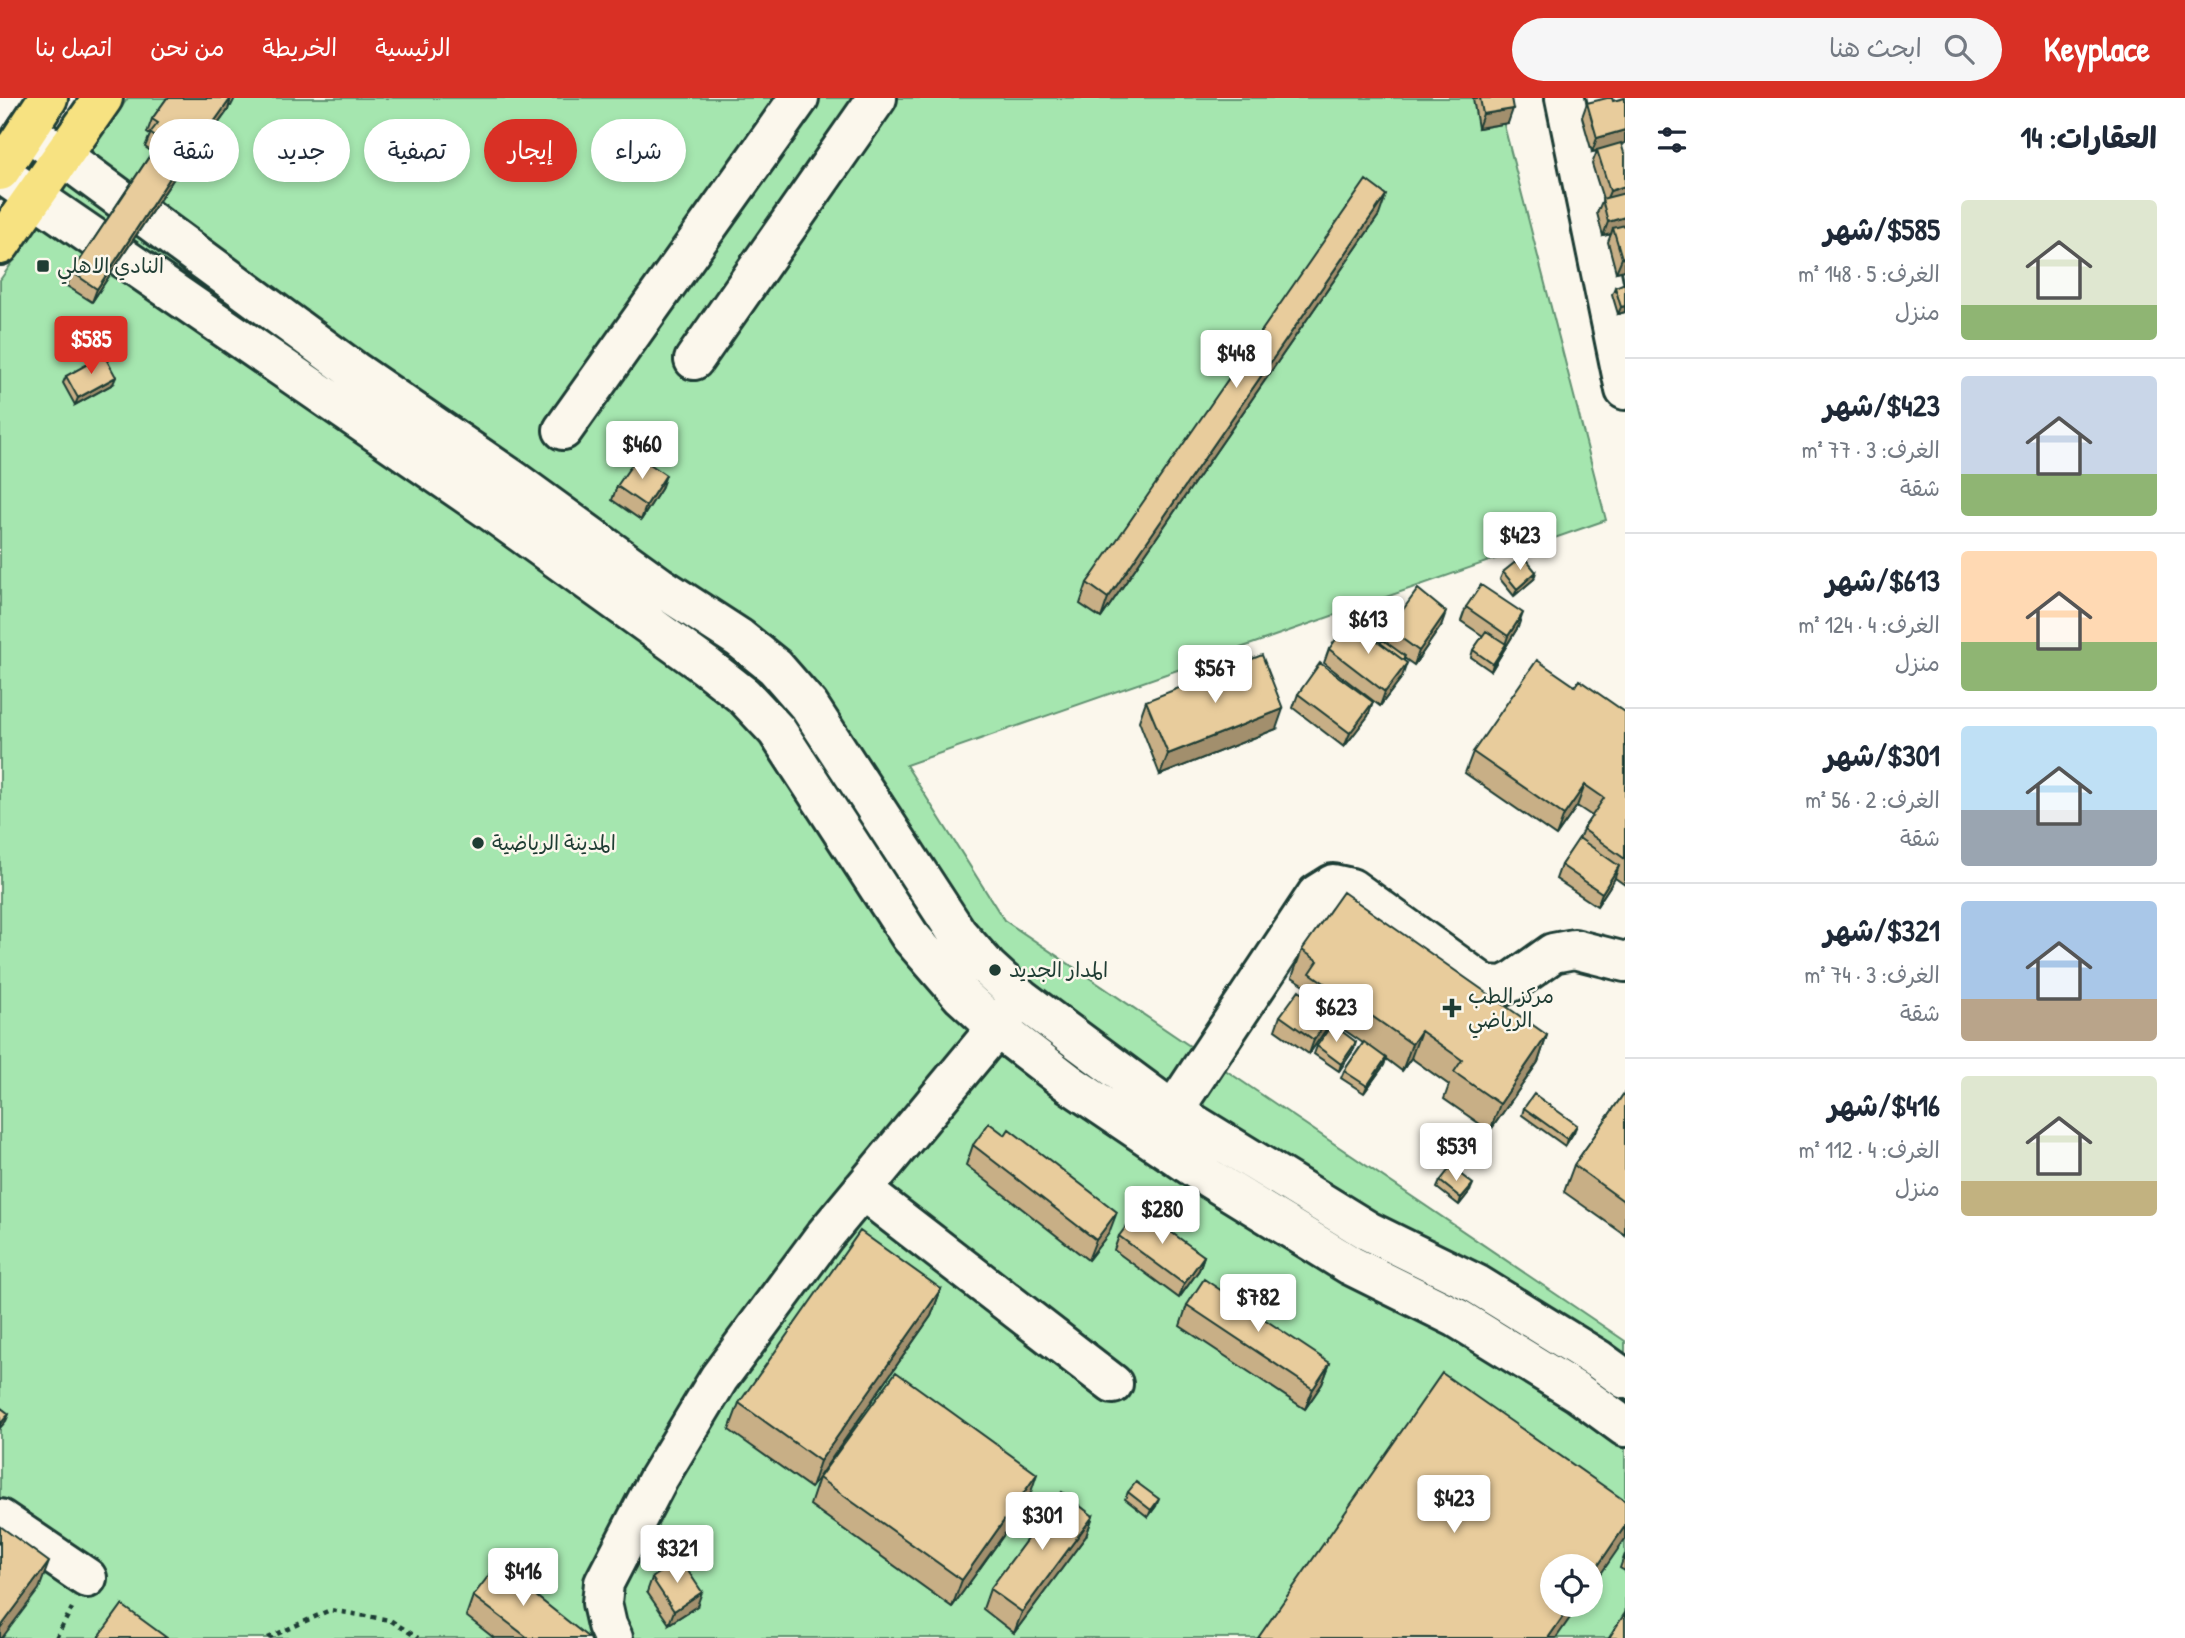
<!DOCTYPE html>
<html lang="ar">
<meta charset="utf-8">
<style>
body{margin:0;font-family:"Patrick Hand","Playpen Sans Arabic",sans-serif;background:#f6f6f7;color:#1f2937;direction:rtl;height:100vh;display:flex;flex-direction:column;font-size:26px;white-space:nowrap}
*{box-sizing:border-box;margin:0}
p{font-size:23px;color:#747a83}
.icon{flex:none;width:38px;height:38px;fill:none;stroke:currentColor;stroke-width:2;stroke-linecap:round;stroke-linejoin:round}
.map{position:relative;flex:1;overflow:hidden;direction:ltr}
.details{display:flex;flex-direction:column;background:#fff;width:560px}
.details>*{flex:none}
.hud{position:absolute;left:21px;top:21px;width:665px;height:63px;direction:rtl;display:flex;gap:14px}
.fabs{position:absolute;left:1540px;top:1456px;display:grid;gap:14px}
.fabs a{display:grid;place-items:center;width:63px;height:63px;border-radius:50%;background:#fff;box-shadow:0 4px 10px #0003;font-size:35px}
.price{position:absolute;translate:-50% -60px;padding:0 16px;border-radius:7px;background:#fff;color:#222;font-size:23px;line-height:46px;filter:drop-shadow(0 2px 4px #0008)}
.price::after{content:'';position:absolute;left:50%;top:42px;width:21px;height:16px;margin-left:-10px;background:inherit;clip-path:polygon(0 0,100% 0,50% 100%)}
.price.active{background:#d93025;color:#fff}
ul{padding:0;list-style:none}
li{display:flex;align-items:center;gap:21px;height:175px;padding:0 28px}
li+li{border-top:2px solid #e0e1e3}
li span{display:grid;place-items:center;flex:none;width:196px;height:140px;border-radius:7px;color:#555}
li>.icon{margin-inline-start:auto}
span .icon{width:84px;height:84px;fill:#fffc;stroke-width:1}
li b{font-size:30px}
h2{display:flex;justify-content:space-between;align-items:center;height:84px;padding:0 28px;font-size:30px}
.tag{padding:0 24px;border-radius:32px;background:#fff;box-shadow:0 4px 10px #0003;font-size:24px;line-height:63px}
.tag.active{background:#d93025;color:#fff}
header{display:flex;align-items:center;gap:42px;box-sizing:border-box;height:98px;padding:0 35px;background:#d93025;color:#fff}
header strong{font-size:33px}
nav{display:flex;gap:38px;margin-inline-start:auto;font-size:24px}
.search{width:490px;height:63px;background:#f6f6f7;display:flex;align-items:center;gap:18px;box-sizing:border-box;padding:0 24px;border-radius:38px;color:#747a83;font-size:26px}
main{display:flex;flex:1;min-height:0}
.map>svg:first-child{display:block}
.green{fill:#a5e6af;stroke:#629272;stroke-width:2;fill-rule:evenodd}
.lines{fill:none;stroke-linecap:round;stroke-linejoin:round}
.minor-casing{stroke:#1f3d34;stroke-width:44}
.highway-casing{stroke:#1f3d34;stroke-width:44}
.path{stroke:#1f3d34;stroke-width:4.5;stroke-dasharray:5 5;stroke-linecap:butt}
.minor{stroke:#fbf7ec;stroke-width:38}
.highway{stroke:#f7e281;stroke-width:38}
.wall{fill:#c8af86;stroke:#1f3d34;stroke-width:2}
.shaded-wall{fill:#a28f6d;stroke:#1f3d34;stroke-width:2}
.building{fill:#e8cc9c;stroke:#1f3d34;stroke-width:2}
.poi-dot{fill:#1f3d34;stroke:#fbf7ec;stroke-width:2.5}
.labels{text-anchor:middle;stroke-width:5;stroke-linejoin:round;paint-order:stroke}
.poi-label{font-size:21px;fill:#1f3d34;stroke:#fbf7ec;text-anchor:start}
</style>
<header>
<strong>Keyplace</strong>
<div class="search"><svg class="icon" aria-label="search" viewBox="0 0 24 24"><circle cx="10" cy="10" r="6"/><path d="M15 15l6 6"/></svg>ابحث هنا</div>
<nav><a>الرئيسية</a><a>الخريطة</a><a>من نحن</a><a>اتصل بنا</a></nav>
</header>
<main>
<section class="details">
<h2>العقارات: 14<svg class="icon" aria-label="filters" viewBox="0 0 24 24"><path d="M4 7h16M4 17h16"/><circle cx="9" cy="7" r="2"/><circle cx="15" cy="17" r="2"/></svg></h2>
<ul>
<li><span style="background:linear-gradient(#dfe7d0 75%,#8fb573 0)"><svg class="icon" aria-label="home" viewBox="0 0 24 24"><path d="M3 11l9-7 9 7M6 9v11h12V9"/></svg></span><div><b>$585/شهر</b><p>الغرف: 5 · 148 m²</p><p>منزل</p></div></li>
<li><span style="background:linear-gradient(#c9d6e8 70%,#8fb573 0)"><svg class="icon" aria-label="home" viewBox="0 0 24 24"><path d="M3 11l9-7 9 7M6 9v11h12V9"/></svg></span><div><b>$423/شهر</b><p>الغرف: 3 · 77 m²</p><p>شقة</p></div></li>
<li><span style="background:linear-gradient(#ffd9b3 65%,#8fb573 0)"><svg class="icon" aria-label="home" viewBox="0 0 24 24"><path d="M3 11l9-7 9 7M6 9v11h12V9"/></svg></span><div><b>$613/شهر</b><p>الغرف: 4 · 124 m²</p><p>منزل</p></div></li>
<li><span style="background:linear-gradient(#bfe0f5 60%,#9aa5b1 0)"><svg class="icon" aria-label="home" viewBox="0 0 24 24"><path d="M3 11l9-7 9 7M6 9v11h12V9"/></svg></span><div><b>$301/شهر</b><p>الغرف: 2 · 56 m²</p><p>شقة</p></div></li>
<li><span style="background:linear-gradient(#a9c7e8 70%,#b9a48a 0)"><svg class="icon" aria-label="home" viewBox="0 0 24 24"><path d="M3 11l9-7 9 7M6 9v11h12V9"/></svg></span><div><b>$321/شهر</b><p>الغرف: 3 · 74 m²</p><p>شقة</p></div></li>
<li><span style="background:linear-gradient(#dfe7d0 75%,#c2b280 0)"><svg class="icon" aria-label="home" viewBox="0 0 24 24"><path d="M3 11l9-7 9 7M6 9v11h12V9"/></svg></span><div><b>$416/شهر</b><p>الغرف: 4 · 112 m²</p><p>منزل</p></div></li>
</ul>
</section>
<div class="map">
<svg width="1625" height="1540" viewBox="0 0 1625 1540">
<rect width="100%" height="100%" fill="#fbf7ec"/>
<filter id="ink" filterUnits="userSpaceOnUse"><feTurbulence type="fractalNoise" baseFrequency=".0143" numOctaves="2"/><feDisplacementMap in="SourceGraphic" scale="14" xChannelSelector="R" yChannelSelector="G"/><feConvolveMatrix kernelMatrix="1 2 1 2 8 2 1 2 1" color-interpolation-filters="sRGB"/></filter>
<g filter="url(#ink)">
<path class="green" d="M128 0H1497L1606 422 906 667 1004 822 1625 1243V1540H0V182ZM1552 1468H1591V1507H1552Z"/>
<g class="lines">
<defs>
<path id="minor" d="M1565 0 1625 292
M27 32 357 275 513 382 659 488 739 540 775 569 809 608 957 835 988 870 1022 901 1173 1013 1368 1133 1476 1186 1599 1262 1625 1281
M0 75 491 413 706 568 744 598 777 633 910 838 962 898 996 929 1070 986 1209 1080 1350 1167 1457 1220 1577 1294 1625 1329
M694 262 877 0
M563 332 799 0
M1173 1013 1317 796 1333 786 1351 790 1485 887 1503 888 1515 882 1553 855 1574 851 1625 864
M862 1092 1113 1286
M0 1421 87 1480
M613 1540 607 1527 602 1505 604 1485 658 1381 719 1280 825 1137 1013 910"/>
<path id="highway" d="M0 73 48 0
M0 147 103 0"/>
</defs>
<use href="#minor" class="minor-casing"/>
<use href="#highway" class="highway-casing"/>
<path class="path" d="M56 1540 72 1510
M268 1540 330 1512 390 1522 418 1540"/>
<use href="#minor" class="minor"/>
<use href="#highway" class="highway"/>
</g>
<path class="wall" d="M167 0H235L231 8H229L228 12 182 76 177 72 174 80 92 204 67 188 72 174 152 54 145 49 150 37 147 35 152 21Z
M1473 0H1511L1508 25 1478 30Z
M1625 0V45L1621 46 1625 172 1616 174 1608 144 1611 136 1603 138 1597 115 1603 101 1592 66 1597 53 1592 54 1582 19 1587 5 1613 3Z
M1379 117 1101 520 1080 506 1087 485Z
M1615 189 1625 214 1618 216 1612 196Z
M66 278 113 286 75 307 63 285Z
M617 388 661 391 641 422 612 402Z
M1503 474 1534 481 1514 498 1500 481Z
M1466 509 1518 529 1491 573 1471 559 1473 552 1483 538 1461 523Z
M1441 528 1414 567 1404 560 1402 579 1380 608 1324 565 1329 551 1380 545 1384 543 1389 531Z
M1575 588 1625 614V787L1615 780 1597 808 1556 781 1561 767 1579 741 1583 731 1592 718 1577 708 1556 738 1465 675 1473 654Z
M1298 596 1373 604 1368 618 1344 649 1293 610Z
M1146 603 1276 631 1160 677 1139 623Z
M1302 852 1547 937 1538 964 1490 1033 1444 1001 1449 987 1411 960 1402 973 1386 961 1384 967 1364 995 1341 980 1344 973 1363 945 1330 922 1327 930 1309 956 1275 932 1280 918 1303 895 1306 888 1292 879Z
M1317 948 1354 951 1339 973 1314 956Z
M1625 994V1137L1564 1094 1574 1067Z
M1524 1010 1574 1034 1565 1048 1522 1017Z
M973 1047 1109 1135 1088 1162 966 1067Z
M1440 1083 1470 1093 1459 1107 1437 1090Z
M1119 1138 1204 1158 1199 1172 1179 1200 1114 1152Z
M941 1191 931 1218 811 1390 729 1332 739 1305Z
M1187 1207 1330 1265 1322 1286 1305 1311 1180 1228Z
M819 1380 1028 1403 952 1509 810 1407Z
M1128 1394 1156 1408 1148 1419 1125 1401Z
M1093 1418 1086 1438 1014 1535 983 1511 990 1491Z
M1625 1456V1473L1620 1470Z
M652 1480 697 1508 669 1526 647 1494Z
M473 1498 589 1540H494L466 1518Z"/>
<path class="shaded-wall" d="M231 0 228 12 182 76 187 62Z
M1513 11 1508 25 1478 30 1483 16Z
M1625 32V45L1592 54 1597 40Z
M179 66 174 80 92 204 97 191Z
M1625 88V101L1604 107 1610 93Z
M1386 97 1379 117 1101 520 1108 500Z
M1625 119V132L1613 130 1611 136 1603 138 1608 124Z
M1625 159V172L1616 174 1622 160Z
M1625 208V214L1618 216 1621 209Z
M116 279 113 286 75 307 78 300Z
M666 377 661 391 641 422 646 408Z
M1536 474 1534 481 1514 498 1517 491Z
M1446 514 1441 528 1414 567 1419 553Z
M1523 515 1518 529 1491 573 1493 566 1504 550 1508 538Z
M1407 565 1402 579 1380 608 1385 594Z
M1373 604 1368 618 1344 649 1350 635Z
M1283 611 1276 631 1160 677 1168 656Z
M1585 687 1577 708 1556 738 1564 717Z
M1619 768 1614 782 1597 808 1602 795Z
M1332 916 1327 930 1309 956 1314 942Z
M1421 933 1411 960 1402 973 1412 946Z
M1547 937 1538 964 1490 1033 1500 1006Z
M1356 944 1354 951 1339 973 1341 966Z
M1386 960 1384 967 1364 995 1367 988Z
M1577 1027 1574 1034 1565 1048 1567 1041Z
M1473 1086 1470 1093 1459 1107 1461 1100Z
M1117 1114 1109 1135 1088 1162 1096 1142Z
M1204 1158 1199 1172 1179 1200 1184 1186Z
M941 1191 931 1218 811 1390 820 1363Z
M1330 1265 1322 1286 1305 1311 1313 1291Z
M9 1316 6 1323 0 1330V1326Z
M1037 1376 1028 1403 952 1509 962 1482Z
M1159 1401 1156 1408 1148 1419 1151 1412Z
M1093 1418 1086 1438 1014 1535 1022 1514Z
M1625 1428V1441L1591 1490V1478Z
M49 1464 39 1491 2 1540H0V1530Z
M702 1494 697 1508 669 1526 674 1513Z
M1571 1507H1579L1556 1540H1548Z"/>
<path class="building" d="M167 0H231L187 62 150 35 158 25 152 21Z
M1480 0H1511L1513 11 1483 16Z
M1607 0H1612L1613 3 1625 0V32L1597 40 1587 5Z
M1621 45 1624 55H1625V88L1610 93 1597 52Z
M155 50 179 66 97 191 72 174Z
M1366 82 1386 97 1108 500 1087 485Z
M1625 95V119L1608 124 1602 101Z
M1625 127V159L1622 160 1613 130Z
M1625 185V208L1621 209 1615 189Z
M104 257 116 279 78 300 66 278Z
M638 358 666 377 646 408 617 388Z
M1523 458 1536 474 1517 491 1503 474Z
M1481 487 1523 515 1508 538 1466 509Z
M1418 491 1446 514 1419 553 1389 531Z
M1350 522 1407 565 1385 594 1329 551Z
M1486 533 1506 546 1493 566 1473 552Z
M1383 542 1405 558 1403 562 1380 545Z
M1262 557 1283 611 1168 656 1146 603Z
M1537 562 1575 588 1579 582 1625 614V761L1583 731 1604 700 1585 687 1564 717 1473 654Z
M1320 565 1373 604 1350 635 1298 596Z
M1579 740 1619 768 1602 795 1561 767Z
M1343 794 1547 937 1500 1006 1454 974 1462 962 1421 933 1412 946 1310 875 1318 863 1302 852Z
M1299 892 1332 916 1314 942 1280 918Z
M1332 926 1356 944 1341 966 1317 948Z
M1364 944 1386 960 1367 988 1344 973Z
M1625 994V1104L1574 1067Z
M1534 996 1577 1027 1567 1041 1524 1010Z
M989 1025 1005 1037 1009 1031 1117 1114 1096 1142 973 1047Z
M1451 1069 1473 1086 1461 1100 1440 1083Z
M1139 1111 1204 1158 1184 1186 1119 1138Z
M860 1133 941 1191 820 1363 739 1305Z
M1204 1181 1330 1265 1313 1291 1187 1207Z
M896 1274 1037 1376 962 1482 819 1380Z
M1442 1275 1625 1403V1428L1591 1478V1468H1552V1507H1571L1548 1540H1258Z
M0 1309 9 1316 0 1326Z
M1136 1384 1159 1401 1151 1412 1128 1394Z
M1062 1394 1093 1418 1022 1514 990 1491Z
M0 1428 49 1464 0 1530Z
M680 1461 702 1494 674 1513 652 1480Z
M497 1467 589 1540H528L473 1498Z
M122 1507 167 1540H98Z
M1625 1515V1540H1609Z"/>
</g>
<g class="poi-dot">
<rect x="36" y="161" width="14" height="14" rx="3.5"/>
<circle cx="478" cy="745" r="7"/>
<circle cx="995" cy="872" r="7"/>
<path d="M1448.5 899.5h7v7h7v7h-7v7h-7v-7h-7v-7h7z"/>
</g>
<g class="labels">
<g class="poi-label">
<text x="57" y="175">النادي الاهلي</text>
<text x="492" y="752">المدينة الرياضية</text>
<text x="1009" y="879">المدار الجديد</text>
<text x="1468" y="905">مركز الطب<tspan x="1468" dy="24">الرياضي</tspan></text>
</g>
</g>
</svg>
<div class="fabs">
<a><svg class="icon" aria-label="locate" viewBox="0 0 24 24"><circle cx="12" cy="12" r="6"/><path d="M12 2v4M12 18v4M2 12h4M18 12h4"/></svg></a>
</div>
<b class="price active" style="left:91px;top:278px">$585</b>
<b class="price" style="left:1236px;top:292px">$448</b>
<b class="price" style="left:642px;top:383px">$460</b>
<b class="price" style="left:1520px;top:474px">$423</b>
<b class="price" style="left:1368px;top:558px">$613</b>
<b class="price" style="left:1215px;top:607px">$567</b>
<b class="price" style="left:1336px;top:946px">$623</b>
<b class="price" style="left:1456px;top:1085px">$539</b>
<b class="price" style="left:1162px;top:1148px">$280</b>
<b class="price" style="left:1258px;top:1236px">$782</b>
<b class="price" style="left:1454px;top:1437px">$423</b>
<b class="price" style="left:1042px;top:1454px">$301</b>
<b class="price" style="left:677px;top:1487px">$321</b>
<b class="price" style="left:523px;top:1510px">$416</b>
<div class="hud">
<a class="tag">شراء</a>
<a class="tag active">إيجار</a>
<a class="tag">تصفية</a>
<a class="tag">جديد</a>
<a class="tag">شقة</a>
</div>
</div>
</main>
